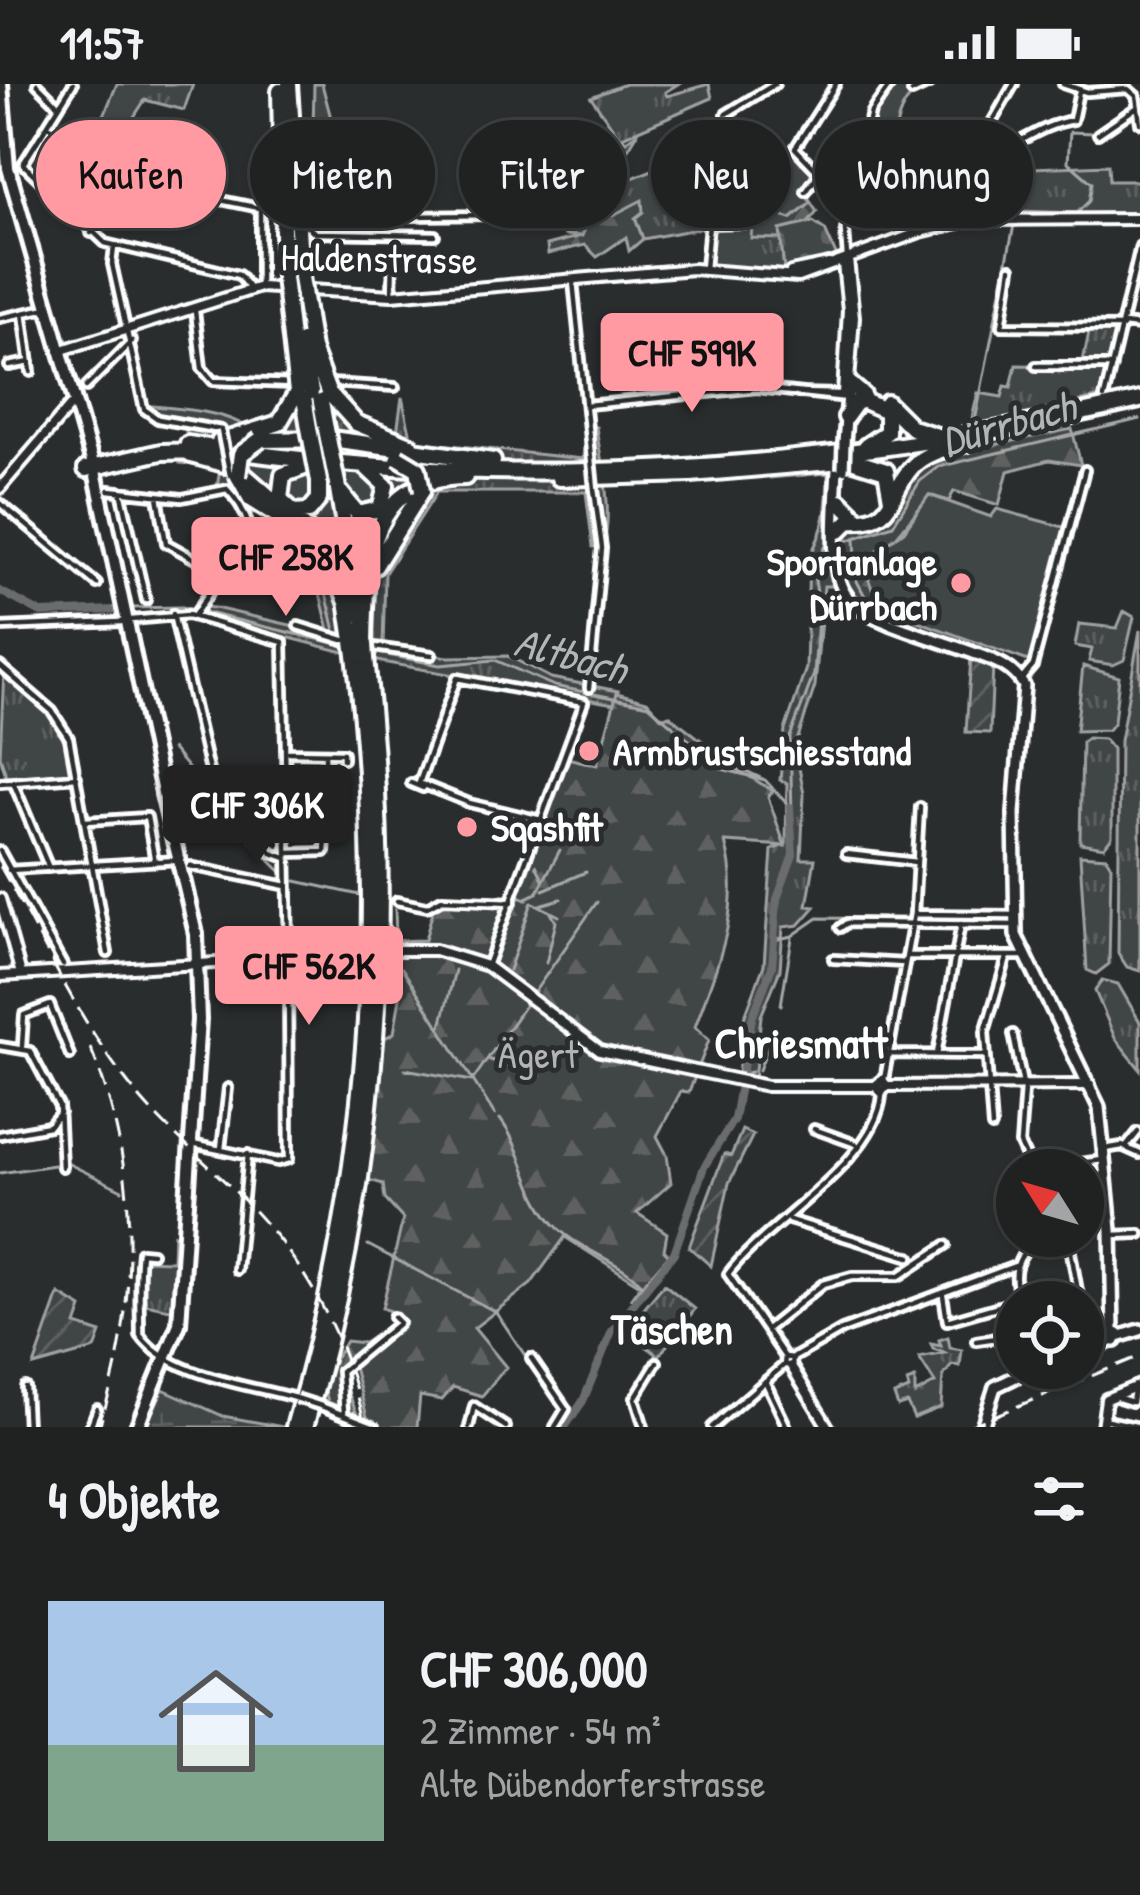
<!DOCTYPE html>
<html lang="de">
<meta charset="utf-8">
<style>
body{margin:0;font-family:"Patrick Hand",sans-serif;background:#282a2a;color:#f1f3f6;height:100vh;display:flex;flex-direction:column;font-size:45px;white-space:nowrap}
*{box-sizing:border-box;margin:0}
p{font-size:39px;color:#a2a4a5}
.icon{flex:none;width:66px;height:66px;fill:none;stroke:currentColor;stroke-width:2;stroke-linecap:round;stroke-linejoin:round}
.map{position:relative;height:1343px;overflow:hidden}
.panel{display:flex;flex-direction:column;background:#202222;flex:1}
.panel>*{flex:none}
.hud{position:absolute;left:36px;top:36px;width:1068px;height:108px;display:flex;gap:24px}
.needle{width:78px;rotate:307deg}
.fabs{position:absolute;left:996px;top:1065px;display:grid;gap:24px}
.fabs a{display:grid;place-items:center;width:108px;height:108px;border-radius:50%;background:#202222;box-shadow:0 3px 9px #0004,0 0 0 3px #3d3f40;font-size:60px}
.price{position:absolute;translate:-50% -102px;padding:0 27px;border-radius:12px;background:#ff9aa2;color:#111;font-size:39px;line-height:78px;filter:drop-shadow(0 3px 6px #0008)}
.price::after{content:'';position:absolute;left:50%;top:72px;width:36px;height:27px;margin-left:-18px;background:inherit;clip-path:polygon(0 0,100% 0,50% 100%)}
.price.selected{background:#222;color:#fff}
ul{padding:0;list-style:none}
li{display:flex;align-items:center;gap:36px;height:300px;padding:0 48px}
li span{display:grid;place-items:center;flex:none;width:336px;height:240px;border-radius:0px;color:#555}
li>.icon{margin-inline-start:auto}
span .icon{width:144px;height:144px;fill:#fffc;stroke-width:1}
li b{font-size:51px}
h2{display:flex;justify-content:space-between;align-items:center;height:144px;padding:0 48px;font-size:51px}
.chip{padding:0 42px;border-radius:54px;background:#202222;box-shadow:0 3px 9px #0004,0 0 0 3px #3d3f40;font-size:42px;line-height:108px}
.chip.selected{background:#ff9aa2;color:#111}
.status{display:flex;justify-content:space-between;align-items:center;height:84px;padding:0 60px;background:#202222;direction:ltr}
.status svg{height:33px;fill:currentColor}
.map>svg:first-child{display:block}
.grass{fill:url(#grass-tufts);stroke:#a0a2a2;stroke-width:3}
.forest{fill:url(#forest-firs);stroke:#a0a2a2;stroke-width:3}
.wetland{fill:url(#wetland-marsh);stroke:#a0a2a2;stroke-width:3}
.cemetery{fill:url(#cemetery-stones);stroke:#a0a2a2;stroke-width:3}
.garden{fill:url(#garden-furrows);stroke:#a0a2a2;stroke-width:3}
.pitch{fill:#414445;stroke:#a0a2a2;stroke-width:3}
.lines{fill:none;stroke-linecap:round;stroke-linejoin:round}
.stream{stroke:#a6a7a7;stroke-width:3}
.river{stroke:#6a6c6d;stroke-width:8}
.minor-tunnel{stroke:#3f4243;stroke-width:4.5;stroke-dasharray:4.5 2;stroke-linecap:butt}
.minor-casing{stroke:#fff;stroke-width:14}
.tertiary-casing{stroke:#fff;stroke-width:16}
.secondary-casing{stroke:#fff;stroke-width:18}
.primary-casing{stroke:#fff;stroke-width:20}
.motorway-casing{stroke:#fff;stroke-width:22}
.minor{stroke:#2a2d2e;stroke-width:4.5}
.tertiary{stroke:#2a2d2e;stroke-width:8}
.secondary{stroke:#2a2d2e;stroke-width:9}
.primary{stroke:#2a2d2e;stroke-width:10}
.motorway{stroke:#2a2d2e;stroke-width:14}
.rail{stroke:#fff;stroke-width:3;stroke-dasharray:18 9;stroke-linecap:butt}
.minor-bridge-casing{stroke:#fff;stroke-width:14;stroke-linecap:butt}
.tertiary-bridge-casing{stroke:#fff;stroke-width:16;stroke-linecap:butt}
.secondary-bridge-casing{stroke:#fff;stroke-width:18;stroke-linecap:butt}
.motorway-bridge-casing{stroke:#fff;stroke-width:22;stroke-linecap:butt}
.minor-bridge{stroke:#2a2d2e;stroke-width:4.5}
.tertiary-bridge{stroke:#2a2d2e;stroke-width:8}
.secondary-bridge{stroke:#2a2d2e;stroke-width:9}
.motorway-bridge{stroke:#2a2d2e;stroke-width:14}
.poi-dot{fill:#ff9aa2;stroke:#2a2d2e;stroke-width:4.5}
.labels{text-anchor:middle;stroke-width:10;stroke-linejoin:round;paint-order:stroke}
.street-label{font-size:39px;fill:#fff;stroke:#2a2d2e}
.poi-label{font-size:39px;font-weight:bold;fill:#fff;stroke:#2a2d2e;text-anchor:start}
.park-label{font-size:39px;fill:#b3b4b5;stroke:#2a2d2e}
.water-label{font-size:42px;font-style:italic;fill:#b4b6b6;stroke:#2a2d2e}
.neighbourhood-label{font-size:42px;font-weight:bold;fill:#fff;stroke:#2a2d2e}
</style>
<div class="status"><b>11:57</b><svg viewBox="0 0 49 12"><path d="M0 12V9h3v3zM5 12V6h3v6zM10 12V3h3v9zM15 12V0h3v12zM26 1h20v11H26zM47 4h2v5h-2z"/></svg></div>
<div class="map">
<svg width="1140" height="1343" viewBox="0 0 1140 1343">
<defs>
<pattern id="grass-tufts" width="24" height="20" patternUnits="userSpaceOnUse" patternTransform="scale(3)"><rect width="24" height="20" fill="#414445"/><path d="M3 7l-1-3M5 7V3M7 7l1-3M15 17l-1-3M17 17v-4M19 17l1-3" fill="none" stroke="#5e6061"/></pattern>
<pattern id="forest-firs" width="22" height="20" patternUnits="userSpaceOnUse" patternTransform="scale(3)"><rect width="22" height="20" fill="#414445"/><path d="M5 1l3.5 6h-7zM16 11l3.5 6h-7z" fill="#5e6061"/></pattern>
<pattern id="wetland-marsh" width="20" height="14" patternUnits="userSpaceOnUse" patternTransform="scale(3)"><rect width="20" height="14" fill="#414445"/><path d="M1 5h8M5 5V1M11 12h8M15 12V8" fill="none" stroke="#5e6061"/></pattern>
<pattern id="cemetery-stones" width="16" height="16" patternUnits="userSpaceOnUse" patternTransform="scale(3)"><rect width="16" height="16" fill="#414445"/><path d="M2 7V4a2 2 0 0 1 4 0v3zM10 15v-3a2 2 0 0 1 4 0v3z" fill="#5e6061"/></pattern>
<pattern id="garden-furrows" width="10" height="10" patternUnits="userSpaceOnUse" patternTransform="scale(3)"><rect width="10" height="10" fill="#414445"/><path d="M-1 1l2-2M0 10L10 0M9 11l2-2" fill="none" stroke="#5e6061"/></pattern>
</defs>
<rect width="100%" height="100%" fill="#2a2d2e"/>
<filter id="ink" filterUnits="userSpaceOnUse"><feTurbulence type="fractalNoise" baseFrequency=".00833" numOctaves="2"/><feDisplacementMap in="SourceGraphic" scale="24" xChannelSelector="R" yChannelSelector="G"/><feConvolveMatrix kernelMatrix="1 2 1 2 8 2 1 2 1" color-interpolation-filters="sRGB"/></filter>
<g filter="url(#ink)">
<path class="grass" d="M117 0H193L184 26 145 16 126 45 102 36Z
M314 0H322L346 91 312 92Z
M625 0H678L665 8 667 12 709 0 712 14 622 53 626 57 638 49 625 70 595 80 581 94 584 105 572 115 518 128 513 95 578 79 556 58 561 50 567 49 582 75 620 54 591 13Z
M891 0H929C890 17 895 58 891 95L860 88 871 28Z
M736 52 777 87 794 66 813 81 814 93 804 108 811 119 791 135 763 128 775 116 724 112 716 91 706 116 708 143 753 144 752 153 781 155 784 186 705 181 707 143 643 155 635 133 582 152 565 151 570 137 556 133 559 126 590 129 587 108 599 90 608 104Z
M993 72 1005 85 1108 81 1109 97H1140V130L959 132 949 127 969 81Z
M1090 244 1118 247 1101 313 1070 320 1066 327 970 343 978 309 1002 313 1005 302 1011 303 1016 281 1082 282Z
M291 300H325L365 335 397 349 402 313 412 357 583 375 585 344 596 343C601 380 615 429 602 464L593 463 586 408H437L385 489 383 563 448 573 508 572 551 594 618 607 614 620 382 578 202 531V523L215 524 330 550 315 489 327 482C311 457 280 425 247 429L227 405 217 403 220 385 180 379 188 338 162 336 142 321C175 324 222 326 248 344L279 333Z
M832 384 840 417 836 482 890 539 845 524 833 502H824L815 602 795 663 804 710 801 775H815L807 822 815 823 799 841 783 843 780 886 761 932 754 995 738 992 743 937 764 881 772 766 786 760 787 699 780 696 785 646 806 584 809 473C826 444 827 425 828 389L769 394Z
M1124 527 1134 533 1124 576 1113 581 1089 577 1092 565 1075 562 1079 540 1117 544Z
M1140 546V887L1127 883 1118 869 1120 657Z
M1083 582 1119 593 1114 638 1108 646 1076 647Z
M4 586 65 646 77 693 8 698 0 672Z
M1087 654 1104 655 1112 665V753L1104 763 1080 759 1082 658Z
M1080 771 1106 773 1111 781 1109 880 1096 890 1087 886Z
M1102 896 1118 900 1140 938V985L1115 954 1095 907Z
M174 1150H181L175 1226 145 1220 142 1176 173 1177Z
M664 1200 695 1225 659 1272 626 1247Z
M948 1253 950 1264 962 1266 960 1282 952 1281 943 1292 941 1323 914 1334 907 1319 898 1322 894 1311 909 1305 907 1298 915 1295V1310L935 1299 919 1274 945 1269 933 1265 931 1260 941 1262 939 1256Z"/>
<path class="forest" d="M728 85 732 91 725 112 776 114 764 127 791 135 811 119 817 128 808 139 781 146V155L751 154 754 120 725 118 720 130 731 132 730 144 708 143 692 124 706 116 716 91Z
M642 116 643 128 635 134 643 155 629 167 626 153 597 173 585 161 548 170 547 161 582 152 590 133 615 130Z
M1072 345 1081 381 1049 376 1008 387 999 421 954 407 949 417 929 411C914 434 872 476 869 495L885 518 890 539C841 517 836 500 839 447L871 436 920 376Z
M617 609 647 617 662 634 669 631 710 663 736 672 732 682 773 707 768 713 785 762 725 758C744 823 717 882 695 943L709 956 689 1008 681 1007 657 1052 667 1071 671 1099 637 1129 667 1149 664 1166 669 1171 630 1215 640 1201 565 1153 531 1200 474 1244 506 1283 482 1312 453 1303 442 1316 420 1312 417 1343H381L368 1337 353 1279 342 1293 357 1330 328 1318 325 1307 334 1276 346 1257 364 1259 394 1239 397 1230 382 1224 403 1135 385 1115 383 1100 369 1096 385 954 394 949 401 908 394 880 388 888 389 857 425 856 433 826 440 820 515 821 567 674 597 681Z"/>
<path class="wetland" d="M989 78 999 90 1001 125 955 126 969 86Z
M163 1305 223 1332 283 1343H146Z"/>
<path class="cemetery" d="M813 138 825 146 837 173 784 186 780 146Z"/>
<path class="garden" d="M971 573 993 581 990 649 966 648Z
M742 1046 753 1051 729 1099 711 1182 689 1163 724 1070 731 1072Z
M59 1210 82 1224 76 1241 101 1249 95 1265 34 1282Z"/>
<path class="pitch" d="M929 411 991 433 997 425 1067 444 1031 578 887 526 872 505 868 493 875 468 904 447Z"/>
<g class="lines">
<path class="stream" d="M1017 127 1077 129 1089 117 1092 99 1068 78 1070 48 1094 49
M974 342 1014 141
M289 444 290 467 304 466 306 471
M855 455 857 497 869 520 956 558
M846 457 893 441 920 397 938 383 1140 335
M321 487 338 560
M130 524 182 523 351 563
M372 568 440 581 495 576 554 602 649 621 722 685 765 696 790 723
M172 665 243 750
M702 666 763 695
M792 729 790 653 814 590 819 522 813 483 827 460
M250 757 283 789
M536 781 543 795
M296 797 364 812
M543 806 586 788
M537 809 560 766
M520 812 527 816
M524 815 537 809
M534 819 559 832
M540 821 561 815
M395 825 396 854
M774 856 792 852 818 834 1011 836
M546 879 556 838 550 827
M402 884 495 1031
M509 886 532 818
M533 910 597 818
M781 921 792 854
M441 942 455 886
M490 976 540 992
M405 985 472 997 528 917
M759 986 776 941
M746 989 751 988
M500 1035C526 1069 526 1114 559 1145 584 1169 625 1178 646 1205
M0 1089 67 1079 122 1106
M368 1161 496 1228 569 1337"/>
<path class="river" d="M0 507 41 529 114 526
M565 1343 583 1317 612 1247 674 1169 704 1083 734 1035 752 934 772 883 777 815 793 771 790 723"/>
<path class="minor-tunnel" d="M326 713 327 736"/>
<defs>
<path id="minor" d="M37 0 58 21
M73 0 23 80 105 159 239 191 250 205
M1063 0 1087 8 1128 5 1136 12
M912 8 929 0
M1136 12 1140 39
M726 30 775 0
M48 42 83 60 95 90 269 126
M1098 50 1136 24
M970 76C1009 71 1034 42 1073 36L1079 7
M806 108 819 89 795 64 836 0
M305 123 407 132 497 131
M308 123 307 142 315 149 435 151
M260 126V203
M946 139 952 108 1014 0
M91 149 103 133 110 93
M114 163 112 180 144 325 158 335 221 346
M847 173 845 146 871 28 891 0
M1011 184 1002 242 1123 243
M705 185 709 140 747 139
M573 197 591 375
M392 211 393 170
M195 227 202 284 213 297 294 300
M23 229 31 288
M0 234 47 224
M1124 240 1140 242
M9 282 30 278
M1036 282H1112
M330 299 395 303
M86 303 132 257
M797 309 839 310
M1104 314 1140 162
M587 321 757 304 848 314
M109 406 182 414 227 405
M121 407 146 516
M158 412 166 459 231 495C261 468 253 432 227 405
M0 419 97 500
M173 530 213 704 272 769 286 774
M194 532 220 492
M131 536 188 531 283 558 289 868
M298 542 350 558
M0 543 121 538
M367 562 432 571
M0 582 52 627 69 654 108 869
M1021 596 1033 582 1085 386
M589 604 602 464 594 405
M289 668 343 669V675
M325 670 326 713
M13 698 49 784
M0 699 77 693
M411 699 423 704
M86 737 147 733 155 778
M0 767 63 881
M288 769 325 768 327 736
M846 770 916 778
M190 782 287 802
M9 786 179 776
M397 817 427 823 442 815 512 818
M914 830 1015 831
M840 844 847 839 1012 841
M907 872H1023
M833 875 905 879
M487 882 584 618 457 594 419 699 469 719 541 736
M1013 950 1024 1005 1020 1060 1032 1086
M0 962 30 967 59 1022 62 1083
M22 962 24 931 50 921 70 971
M890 970 986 971
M937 970 961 840
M884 996 914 830 920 723
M992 1043 985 948 1007 874
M814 1045 856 1060
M0 1051 49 1042 60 1029
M192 1060 278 1078 289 1075 288 881
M1126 1063 1138 1048
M221 1065 228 1004
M1105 1065 1122 1062 1140 1070
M1032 1085 1103 1076
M789 1136 910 1173
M1112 1151 1140 1150
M1068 1152 1080 1218
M152 1169 141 1168C138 1197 140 1223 140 1251 168 1292 250 1301 295 1314
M237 1186 248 1070
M943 1211 947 1237 1020 1216
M1021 1218C1010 1188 1016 1174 1038 1152
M767 1245 823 1200 852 1192H899L946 1161
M1083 1249 1092 1263
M976 1257 1017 1251
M785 1273 728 1190C762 1142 877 1078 882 1011
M531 1274 566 1325 555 1343
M793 1274 842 1246 1015 1182
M765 1297 787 1343
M25 1303 27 1343
M1119 1314 1132 1318 1135 1302
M321 1322 375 1343
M344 1328 341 1287 399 1239 393 1233
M1103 1335 1140 1343
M90 1343 97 1325
M469 1343 474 1322 506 1343
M644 1343 635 1314 657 1278
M712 1343 784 1281H792L793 1274 785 1273 784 1281"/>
<path id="tertiary" d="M968 136 1140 135
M848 175 854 233 849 297
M791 188 829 180
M59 267 260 203 392 211 693 185 798 193 920 148 971 136
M843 310 848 226 843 180
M0 404 70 322
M0 815 21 890
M394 866H435L487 882 600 967 767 1002H875L882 996 887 1002 881 1008 875 1002
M282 874a6 6 0 1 1 12 0a6 6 0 1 1-12 0Z
M294 874 359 869
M0 892 282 875
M887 1002 1090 1001
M791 1282 828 1343
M1102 1343 1106 1315 1140 1301"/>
<path id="secondary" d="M843 310 848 311 844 359
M837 385C828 537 834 519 971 568 992 576 1012 581 1024 602L1014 729 1016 851 1099 1023 1111 1146 1113 1247
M1112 1247 1118 1250 1115 1257 1108 1254Z
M1118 1253 1140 1246
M1083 1268 1111 1257
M982 1343 995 1303 1034 1284"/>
<path id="primary" d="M1 0 8 84 95 387 164 713
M163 710 196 850 199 937
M137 1343 179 1240 199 935"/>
<path id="motorway" d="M289 0 301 193
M280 7 284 193
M849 299 863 311
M303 308 309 344
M319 308 326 345
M328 308 356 339 410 361
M887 319 912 344 937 352
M846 333 859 315 887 327V348L866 362
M260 356 331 355 493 377
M219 358 279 339 297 308
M188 360C501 411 832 388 1140 316
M191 371 235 383 311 449 333 481 348 521
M851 376 886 387 891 415
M310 381 283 391 280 415 294 428 309 427 319 415V397
M86 385 161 368 198 367
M238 392 251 415 283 435
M559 394 691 390 854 376
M337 399 359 530
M341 409 358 430 380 425 386 402 368 385
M840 417 855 432
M839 447 850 436C896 439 888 409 912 383 926 368 948 364 967 359
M375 482 422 407
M347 516 353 557
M364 557C366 480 366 394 465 393
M294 1343C368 1092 387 831 355 571
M305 1343C380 1092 395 833 366 574"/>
</defs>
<use href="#minor" class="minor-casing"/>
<use href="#tertiary" class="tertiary-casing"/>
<use href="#secondary" class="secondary-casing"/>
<use href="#primary" class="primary-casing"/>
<use href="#motorway" class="motorway-casing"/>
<use href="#minor" class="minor"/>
<use href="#tertiary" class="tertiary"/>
<use href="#secondary" class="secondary"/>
<use href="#primary" class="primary"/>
<use href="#motorway" class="motorway"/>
<path class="rail" d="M0 782C42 855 78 936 131 1003 163 1044 204 1076 241 1113 304 1175 348 1256 365 1343
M90 963C141 1083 140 1220 99 1343
M967 1343 1140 1272"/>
<defs>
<path id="minor-bridge" d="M269 126 305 123
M221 346 230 391
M591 375 594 405
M296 1314 321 1322"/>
<path id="tertiary-bridge" d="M359 869 394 866"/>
<path id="secondary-bridge" d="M843 385 844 359"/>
<path id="motorway-bridge" d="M284 193 297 308
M301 193 312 265 328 308
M302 258 311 308
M309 344 319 397
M326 345 337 399
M398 373 418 385 422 407
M238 392 241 370 260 356
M353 557 355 571
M365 560 366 574"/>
</defs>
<use href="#minor-bridge" class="minor-bridge-casing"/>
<use href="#tertiary-bridge" class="tertiary-bridge-casing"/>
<use href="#secondary-bridge" class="secondary-bridge-casing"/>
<use href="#motorway-bridge" class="motorway-bridge-casing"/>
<use href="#minor-bridge" class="minor-bridge"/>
<use href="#tertiary-bridge" class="tertiary-bridge"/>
<use href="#secondary-bridge" class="secondary-bridge"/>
<use href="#motorway-bridge" class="motorway-bridge"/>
</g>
</g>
<g class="poi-dot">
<circle cx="961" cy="499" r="12"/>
<circle cx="589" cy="667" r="12"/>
<circle cx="467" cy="743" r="12"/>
</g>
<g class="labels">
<g class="street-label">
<text transform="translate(379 174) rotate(1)" y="14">Haldenstrasse</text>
</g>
<g class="poi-label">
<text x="937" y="491" text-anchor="end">Sportanlage<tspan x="937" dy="45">Dürrbach</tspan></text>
<text x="613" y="681">Armbrustschiesstand</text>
<text x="491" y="757">Sqashfit</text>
</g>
<g class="park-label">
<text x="538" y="984">Ägert</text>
</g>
<g class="water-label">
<text transform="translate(1008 339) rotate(-16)" y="15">Dürrbach</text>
<text transform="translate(571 571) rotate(15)" y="15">Altbach</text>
</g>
<g class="neighbourhood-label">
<text x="801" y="974">Chriesmatt</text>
<text x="672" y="1260">Täschen</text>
</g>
</g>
</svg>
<div class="fabs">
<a><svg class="needle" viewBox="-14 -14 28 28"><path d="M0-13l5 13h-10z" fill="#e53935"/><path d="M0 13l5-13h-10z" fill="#a2a4a5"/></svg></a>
<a><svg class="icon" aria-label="locate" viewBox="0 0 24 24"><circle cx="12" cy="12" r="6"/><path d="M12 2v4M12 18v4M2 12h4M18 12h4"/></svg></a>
</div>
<b class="price" style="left:692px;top:331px">CHF 599K</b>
<b class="price" style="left:286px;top:535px">CHF 258K</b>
<b class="price selected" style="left:257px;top:783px">CHF 306K</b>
<b class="price" style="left:309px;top:944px">CHF 562K</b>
<div class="hud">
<a class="chip selected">Kaufen</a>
<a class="chip">Mieten</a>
<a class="chip">Filter</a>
<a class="chip">Neu</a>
<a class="chip">Wohnung</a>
</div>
</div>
<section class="panel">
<h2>4 Objekte<svg class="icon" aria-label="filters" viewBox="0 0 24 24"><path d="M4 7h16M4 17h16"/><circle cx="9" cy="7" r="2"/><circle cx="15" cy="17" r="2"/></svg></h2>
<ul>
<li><span style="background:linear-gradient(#a9c7e8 60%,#7fa58c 0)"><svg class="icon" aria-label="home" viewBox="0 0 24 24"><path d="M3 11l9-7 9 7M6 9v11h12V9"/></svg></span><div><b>CHF 306,000</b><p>2 Zimmer · 54 m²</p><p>Alte Dübendorferstrasse</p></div></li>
</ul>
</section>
